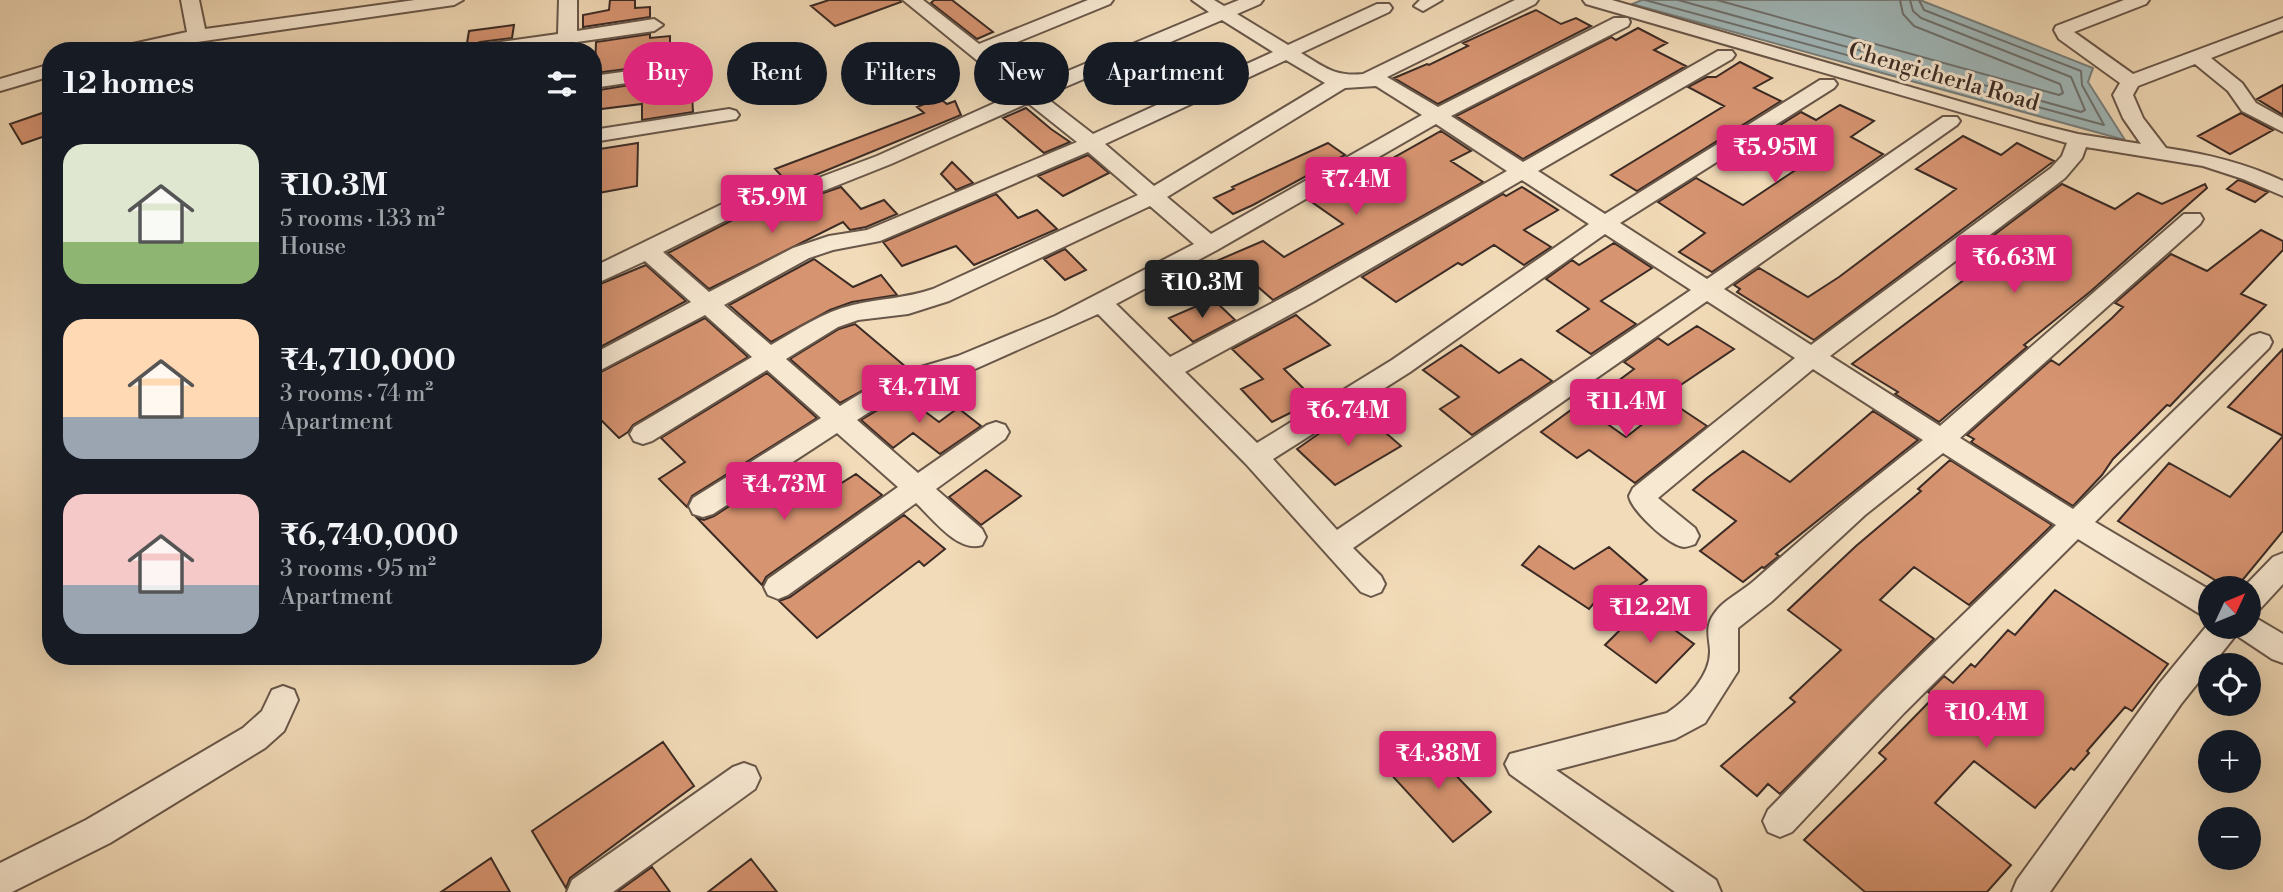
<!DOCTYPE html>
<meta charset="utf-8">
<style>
body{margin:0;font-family:"Libre Bodoni",serif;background:#242831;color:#f1f3f6;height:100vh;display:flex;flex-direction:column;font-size:26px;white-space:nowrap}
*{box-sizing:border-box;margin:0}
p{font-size:23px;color:#9ea1a6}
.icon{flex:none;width:38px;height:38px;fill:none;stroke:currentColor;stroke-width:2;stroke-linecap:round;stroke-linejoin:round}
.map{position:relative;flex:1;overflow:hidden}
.drawer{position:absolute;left:42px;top:42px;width:560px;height:623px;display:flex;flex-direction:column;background:#171b24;border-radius:28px;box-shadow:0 7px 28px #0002}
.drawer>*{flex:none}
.top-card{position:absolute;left:623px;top:42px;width:665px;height:63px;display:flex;gap:14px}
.needle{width:46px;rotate:46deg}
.tools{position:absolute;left:2198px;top:576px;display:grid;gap:14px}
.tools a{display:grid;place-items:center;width:63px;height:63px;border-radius:50%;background:#171b24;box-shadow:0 7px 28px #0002;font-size:35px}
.price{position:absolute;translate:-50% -60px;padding:0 16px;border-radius:7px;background:#db2777;color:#fff;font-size:23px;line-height:46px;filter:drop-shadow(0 2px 4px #0008)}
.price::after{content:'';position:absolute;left:50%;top:42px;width:21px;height:16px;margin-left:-10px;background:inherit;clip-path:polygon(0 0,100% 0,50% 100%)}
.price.selected{background:#222;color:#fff}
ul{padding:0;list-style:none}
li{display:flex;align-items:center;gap:21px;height:175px;padding:0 21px}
li span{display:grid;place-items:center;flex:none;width:196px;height:140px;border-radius:21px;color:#555}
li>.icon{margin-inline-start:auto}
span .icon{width:84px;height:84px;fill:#fffc;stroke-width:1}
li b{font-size:30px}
h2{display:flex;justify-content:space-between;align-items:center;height:84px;padding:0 21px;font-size:30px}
.tag{padding:0 24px;border-radius:32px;background:#171b24;box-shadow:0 7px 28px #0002;font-size:24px;line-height:63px}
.tag.selected{background:#db2777;color:#fff}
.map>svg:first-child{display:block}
.water{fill:#a0b8ba;stroke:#78807e;stroke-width:2}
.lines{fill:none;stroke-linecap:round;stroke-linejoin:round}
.shore{stroke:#6e7270;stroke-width:2}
.building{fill:#d79471;stroke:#3b2b25;stroke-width:2}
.minor-casing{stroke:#69574a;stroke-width:4}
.minor{fill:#f7e8d1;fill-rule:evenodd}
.labels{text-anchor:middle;stroke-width:6;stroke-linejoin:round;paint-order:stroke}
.far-street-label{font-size:23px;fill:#3b2b25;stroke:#f7e8d1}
</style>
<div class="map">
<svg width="2283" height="892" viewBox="0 0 2283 892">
<rect width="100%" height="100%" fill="#f2dbb8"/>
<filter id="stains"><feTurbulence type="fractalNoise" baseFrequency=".00286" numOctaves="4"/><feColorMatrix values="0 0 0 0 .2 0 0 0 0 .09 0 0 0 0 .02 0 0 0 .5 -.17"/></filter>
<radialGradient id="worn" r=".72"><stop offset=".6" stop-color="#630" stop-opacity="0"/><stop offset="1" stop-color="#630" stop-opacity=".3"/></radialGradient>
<path class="water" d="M1642 0H1920L2093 68 2088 82 2125 140 1632 4Z"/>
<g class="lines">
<path class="shore" d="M1645 0 2104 125 2082 85 2081 71 1924 10 1919 0
M1678 0 2081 112 2085 110 2071 77 1921 18 1913 11 1910 0
M1717 0 2059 95 2063 93 2060 84 1914 26 1903 14 1900 0"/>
</g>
<path class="building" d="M610 0H635V8L650 7V17L583 27V15L609 10Z
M829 0H900L901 2 835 26 811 6Z
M934 0H952L993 32 977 39 931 3Z
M1536 10 1561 24 1576 18 1591 26 1438 104 1394 78 1427 64 1429 65 1468 46 1463 43Z
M514 25 512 38 480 42 466 49 469 31Z
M1638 28 1667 43 1654 50 1686 66 1523 159 1456 116 1611 37 1616 40Z
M650 34V38L670 36V54L642 58V67L595 73 596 42Z
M1740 62 1772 78 1754 88 1781 101 1637 191 1611 175 1724 106 1688 87 1707 77H1716Z
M642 83V101L692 94 693 112 642 120V104L593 110V91Z
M2283 85V115L2257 99Z
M939 98 947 104 955 101 961 115 796 183 789 184 775 169 924 113 917 107Z
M1840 105 1874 121 1851 137 1883 154 1712 272 1679 252 1705 233 1658 202 1696 178 1743 205 1800 167 1753 142 1801 112 1816 120Z
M1026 108 1051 129 1070 142 1044 153 1003 118Z
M51 110V134L22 144 10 124Z
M2241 113 2273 130 2230 154 2198 136Z
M1441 131 1471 151 1451 161 1483 182 1273 300 1250 280 1224 293 1200 268 1263 241 1284 257 1343 224 1309 200 1364 169 1368 172Z
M1963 136 2001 155 2017 143 2054 161 1814 340 1737 292 1740 289 1734 285 1759 268 1808 297 1839 277 1956 189 1916 169Z
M638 143 637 186 593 194V150Z
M1328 143 1345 155 1253 205 1233 214 1214 198 1234 189 1232 187Z
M1088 155 1109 173 1063 196 1038 176Z
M952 162 973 183 956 190 941 174Z
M2238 180 2242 181 2268 192 2255 202 2227 189Z
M2062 184 2115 209 2138 193 2162 204 2205 184 2207 188 2091 291 2024 345 2027 347 1939 422 1895 394 1898 392 1852 364 1981 267 1970 253Z
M841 187 861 209 884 200 897 214 866 227 850 230 843 222 709 289 668 253 758 207 771 217 805 203 802 200Z
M1522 187 1558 210 1524 230 1551 247 1524 265 1494 245 1462 265 1458 263 1396 302 1362 277 1503 194 1506 196Z
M996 194 1018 218 1037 210 1057 229 974 265 956 246 902 266 883 242Z
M2261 230 2283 241V250L2241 294 2266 305 2170 406 2167 405 2113 459 2102 475 2073 506 1971 442 1974 439 1967 435 2051 360 2059 365 2112 318 2123 307 2115 303 2171 254 2207 271Z
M1614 243 1652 268 1601 301 1636 324 1591 354 1557 331 1589 309 1546 279 1572 260 1579 265Z
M1065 249 1086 270 1065 280 1044 259Z
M814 259 853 287 881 275 897 295 852 302 830 310 771 342 729 305Z
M646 265 686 301 593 351V287Z
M1213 299 1235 320 1193 342 1169 318Z
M1296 315 1330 345 1284 369 1318 403 1296 416 1292 412 1272 422 1241 389 1263 379 1232 349Z
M705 318 748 357 633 425 628 432 619 438 593 412V376Z
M855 324 906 367 840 403 790 359 839 329Z
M1697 326 1734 349 1651 405 1618 381 1634 369 1624 362 1658 338 1668 345Z
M1461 345 1499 373 1521 359 1552 381 1472 435 1440 409 1459 397 1423 370Z
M2283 349V436L2228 407Z
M767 373 817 418 692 496 687 507 659 479 685 462 661 438Z
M903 395 939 422 958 408 981 426 940 454 913 433 893 448 861 420Z
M1671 402 1707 426 1635 483 1589 450 1577 458 1541 432 1579 404 1626 437Z
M1873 411 1918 440 1776 554 1779 556 1764 568 1762 567 1743 582 1700 551 1736 521 1693 490 1707 478 1743 451 1790 482Z
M1364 414 1401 446 1335 485 1297 449 1337 421 1342 426Z
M2283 436V531L2236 588H2228L2118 521 2169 463 2230 497Z
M1950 460 2052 525 1969 605 1914 567 1880 600 1934 639 1780 794 1768 784 1757 796 1721 766 1795 702 1790 698 1841 650 1788 610 1856 546 1921 491 1918 489Z
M986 470 1021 496 981 525 949 497Z
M856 474 882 495 766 577 762 585 697 518 704 520 714 516 776 476 808 504Z
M904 515 945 549 924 566 919 561 817 638 779 601 790 597Z
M1539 546 1574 569 1609 547 1647 580 1612 604 1600 596 1589 609 1522 565Z
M2055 590 2168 664 2132 711 2125 707 2087 751 2089 753 2074 770 2071 768 2035 808 1974 761 1935 803 2011 865 1987 892H1865L1804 840 1886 759 1879 753 1934 697 1928 692 1944 676 1953 683 1971 664 1975 667 2008 630 2015 635Z
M1643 607 1694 644 1656 683 1605 645Z
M1423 741 1491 812 1453 842 1386 769Z
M663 742 694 786 570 878 566 888 532 831Z
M491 858 510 892H441Z
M751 859 777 892H708Z
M652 867 670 892H617Z"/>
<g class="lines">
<defs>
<path id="minor" d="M181 0H199L205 29 415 0H463L454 5 197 42 154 51H117L119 47 187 32Z
M559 0H577V31L654 19 663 25 654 31 577 42 576 51H558V45L520 51H471L480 45 558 34Z
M903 0H923L979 44 1088 0H1113L1110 4 990 53 1032 86 1209 12 1192 0H1214L1224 6 1239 0H1263L1260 4 1237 14 1288 45 1377 4H1389L1392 8 1389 12 1301 53C1324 67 1335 77 1363 74L1515 0H1538L1535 4 1387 77 1438 107 1614 18H1628L1630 22 1628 26 1451 116 1523 162 1718 51H1732L1735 55 1732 59 1538 171 1605 214 1820 80H1834L1837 84 1834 88 1620 223 1707 279 1943 117H1957L1960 121 1957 125 1724 289 1811 345 2051 168 2062 156 2067 143 1586 4 1583 0H1612L2037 124 2078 134 2141 144 2123 118 2113 95 2120 83 2059 39 2054 30 2056 26 2124 0H2149L2146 4 2074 32 2133 74 2283 18V30L2211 58 2242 83 2256 103 2283 118V132L2242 111 2228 91 2195 64 2138 86 2133 95 2143 118 2166 148C2207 154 2245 163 2283 181V196L2243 179 2203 166 2086 147 2082 158 2065 178 1830 356 1940 426 2184 214H2200L2203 219 2200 224 1960 438 2073 509 2251 336 2260 333 2269 336 2272 342 2269 348 2095 522 2210 590V617L2200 614 2078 539 1904 713 1792 832 1780 837 1768 832 1763 821 1768 810 1882 693 2056 525 1943 453 1865 515 1771 602 1738 628V671L1705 723 1675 739 1556 770 1716 880 1721 892H1675L1510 774 1505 764 1510 754 1667 713C1687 700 1711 675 1710 650 1709 637 1705 626 1714 614 1723 600 1743 591 1755 580 1810 531 1865 485 1923 440L1813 369 1658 498 1695 528 1699 536 1695 544C1692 545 1687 547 1684 547 1669 546 1631 510 1629 496L1633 488 1795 358 1707 301 1353 548 1381 576 1385 584 1381 592 1371 596 1361 592 1246 464 1098 314 975 369 921 385 894 396 857 420 918 473 987 425 996 422 1005 425 1009 432 1005 439 936 489 982 529 986 537 982 545C958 553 933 519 916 503L788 595 778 599 768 595 764 587 768 579 898 487 837 433 713 514 703 517 693 514 689 506 693 498 821 418 767 370 652 441 643 444 634 441 630 434 634 427 752 357 705 315 593 374V354L691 302 645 261 593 285V267L749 191 797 186 877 156 1017 93ZM1222 20 1273 52 1093 134 1044 96ZM1286 60 1325 83 1154 186 1105 144ZM1376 86 1422 115 1211 234 1167 197 1345 88ZM1028 103 1077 142 867 230 829 236 793 248 709 292 663 252 762 202 808 197 891 164ZM1436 124 1507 171 1297 290 1170 357 1116 304 1217 250ZM1088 152 1138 195 933 289C904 299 881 298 853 305 823 312 797 330 771 345L724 305 809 258 833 250 880 241ZM1522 180 1589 224 1392 360 1257 443 1185 372 1313 302ZM1150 206 1194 244 1055 316 958 356 904 372 876 384 840 406 786 359 838 327 858 320 908 314 949 301ZM1605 234 1691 290 1337 530 1273 459 1410 372Z
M1420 0H1442L1423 11 1414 6Z
M687 63 697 69 694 73 593 88V76Z
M51 64V76L0 91V79Z
M729 109 736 111 739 115 736 119 593 142V130Z
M2283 553V584L2259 610 2249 613V588H2243L2273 557Z
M2249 614 2283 634V663L2272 659 2236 635 2181 704 2050 892H2012L2017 880 2159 684 2210 622V626H2249Z
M283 686 294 690 298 700 284 731 265 748 110 843 12 892H0V863L86 820 243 728 262 711 272 690Z
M744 763 755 767 760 778 755 789 613 892H567L572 880 733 767Z"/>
</defs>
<use href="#minor" class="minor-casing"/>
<use href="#minor" class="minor"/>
</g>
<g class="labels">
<g class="far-street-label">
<text transform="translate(1944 76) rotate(16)" y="8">Chengicherla Road</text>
</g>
</g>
<rect width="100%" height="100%" filter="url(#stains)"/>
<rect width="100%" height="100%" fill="url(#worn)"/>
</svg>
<div class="tools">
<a><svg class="needle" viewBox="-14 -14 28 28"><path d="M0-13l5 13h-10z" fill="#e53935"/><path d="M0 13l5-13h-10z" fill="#9ea1a6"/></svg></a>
<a><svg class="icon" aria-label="locate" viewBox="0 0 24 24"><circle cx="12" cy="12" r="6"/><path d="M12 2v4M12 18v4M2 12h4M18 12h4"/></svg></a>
<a>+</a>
<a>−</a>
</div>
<b class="price" style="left:1775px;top:185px">₹5.95M</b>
<b class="price" style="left:1356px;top:217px">₹7.4M</b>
<b class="price" style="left:772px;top:235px">₹5.9M</b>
<b class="price" style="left:2014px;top:295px">₹6.63M</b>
<b class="price selected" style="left:1202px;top:320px">₹10.3M</b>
<b class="price" style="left:919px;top:425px">₹4.71M</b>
<b class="price" style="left:1626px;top:439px">₹11.4M</b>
<b class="price" style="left:1348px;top:448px">₹6.74M</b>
<b class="price" style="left:784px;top:522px">₹4.73M</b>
<b class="price" style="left:1650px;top:645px">₹12.2M</b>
<b class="price" style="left:1986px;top:750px">₹10.4M</b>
<b class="price" style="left:1438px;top:791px">₹4.38M</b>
<div class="top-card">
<a class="tag selected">Buy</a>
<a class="tag">Rent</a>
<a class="tag">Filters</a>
<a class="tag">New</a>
<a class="tag">Apartment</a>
</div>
<section class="drawer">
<h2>12 homes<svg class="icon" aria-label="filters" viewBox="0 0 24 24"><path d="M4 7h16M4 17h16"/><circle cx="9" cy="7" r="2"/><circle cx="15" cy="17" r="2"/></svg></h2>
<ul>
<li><span style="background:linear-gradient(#dfe7d0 70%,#8fb573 0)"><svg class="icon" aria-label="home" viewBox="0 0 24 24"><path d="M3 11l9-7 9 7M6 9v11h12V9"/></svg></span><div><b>₹10.3M</b><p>5 rooms · 133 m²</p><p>House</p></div></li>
<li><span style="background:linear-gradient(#ffd9b3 70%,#9aa5b1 0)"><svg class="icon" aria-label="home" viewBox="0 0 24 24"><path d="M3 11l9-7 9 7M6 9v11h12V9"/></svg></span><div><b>₹4,710,000</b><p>3 rooms · 74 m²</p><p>Apartment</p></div></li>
<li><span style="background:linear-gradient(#f6c9c9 65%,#9aa5b1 0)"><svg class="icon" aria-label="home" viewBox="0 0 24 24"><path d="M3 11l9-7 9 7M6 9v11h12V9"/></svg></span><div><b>₹6,740,000</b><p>3 rooms · 95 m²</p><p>Apartment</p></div></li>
</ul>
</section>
</div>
